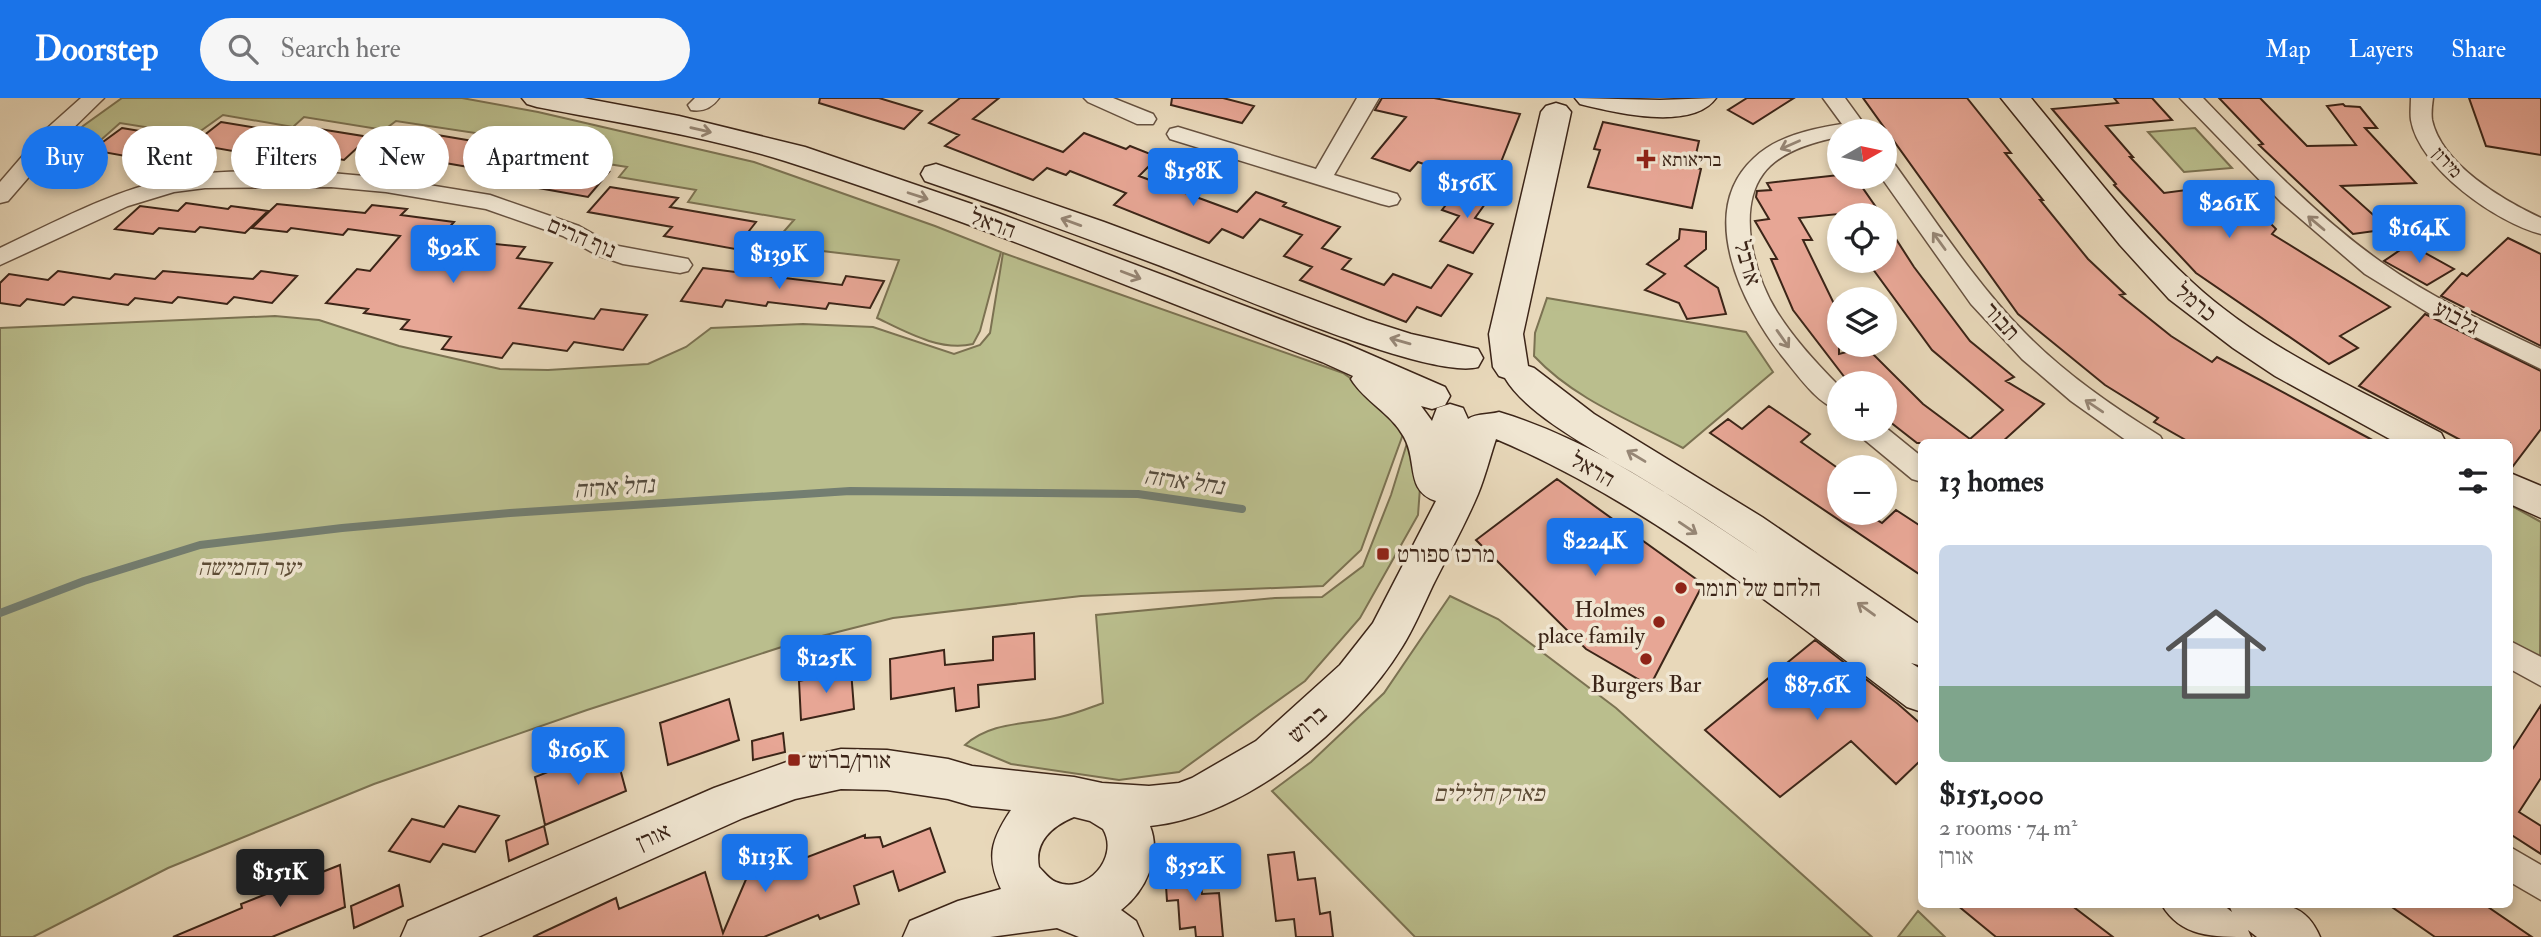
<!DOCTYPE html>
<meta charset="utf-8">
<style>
body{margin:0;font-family:"IM FELL Double Pica","Frank Ruhl Libre",serif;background:#f6f6f6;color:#202124;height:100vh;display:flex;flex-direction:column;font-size:26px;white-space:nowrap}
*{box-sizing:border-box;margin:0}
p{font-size:23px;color:#757577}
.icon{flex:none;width:38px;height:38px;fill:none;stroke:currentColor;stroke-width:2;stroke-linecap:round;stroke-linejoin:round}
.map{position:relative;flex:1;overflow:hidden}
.panel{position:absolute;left:1918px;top:341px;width:595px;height:469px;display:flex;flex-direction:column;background:#fff;border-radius:10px;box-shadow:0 4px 10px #0003}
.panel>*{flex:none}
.guide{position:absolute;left:21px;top:28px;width:665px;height:63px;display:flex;gap:14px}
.needle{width:46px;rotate:81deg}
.fabs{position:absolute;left:1827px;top:21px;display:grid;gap:14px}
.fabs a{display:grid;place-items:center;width:70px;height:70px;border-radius:50%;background:#fff;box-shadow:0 4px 10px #0003;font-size:35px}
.price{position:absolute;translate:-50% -60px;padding:0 16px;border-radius:7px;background:#1a73e8;color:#fff;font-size:23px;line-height:46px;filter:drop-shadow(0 2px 4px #0008)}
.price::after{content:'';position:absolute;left:50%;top:42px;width:21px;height:16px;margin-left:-10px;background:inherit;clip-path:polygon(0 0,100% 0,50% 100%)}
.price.selected{background:#222;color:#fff}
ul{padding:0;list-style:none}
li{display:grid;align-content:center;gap:14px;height:371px;padding:0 21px}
li span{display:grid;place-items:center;height:217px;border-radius:10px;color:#555}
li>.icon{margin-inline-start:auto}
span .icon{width:126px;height:126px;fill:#fffc;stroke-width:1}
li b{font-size:30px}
h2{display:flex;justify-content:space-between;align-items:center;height:84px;padding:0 21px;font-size:30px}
.pill{padding:0 24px;border-radius:32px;background:#fff;box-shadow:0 4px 10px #0003;font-size:24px;line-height:63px}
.pill.selected{background:#1a73e8;color:#fff}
header{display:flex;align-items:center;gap:42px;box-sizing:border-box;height:98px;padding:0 35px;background:#1a73e8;color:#fff}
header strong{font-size:33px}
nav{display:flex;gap:38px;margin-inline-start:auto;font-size:24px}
.search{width:490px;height:63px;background:#f6f6f6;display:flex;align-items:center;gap:18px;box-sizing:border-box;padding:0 24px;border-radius:38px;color:#757577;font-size:26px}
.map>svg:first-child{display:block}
.green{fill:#babe8d;stroke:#7b7252;stroke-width:2}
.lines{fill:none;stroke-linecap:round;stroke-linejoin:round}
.stream{stroke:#737e71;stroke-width:8}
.building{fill:#e7a695;stroke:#3c2518;stroke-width:2}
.street-casing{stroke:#675240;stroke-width:3}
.secondary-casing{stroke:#3c2518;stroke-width:3}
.street{fill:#f0e6d2;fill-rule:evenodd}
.secondary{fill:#f0e6d2;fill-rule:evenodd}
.oneway{stroke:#968675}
.poi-dot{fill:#8f2418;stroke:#f0e6d2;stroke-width:2.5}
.labels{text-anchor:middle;stroke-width:7;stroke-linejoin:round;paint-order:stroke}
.far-poi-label{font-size:19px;fill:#3c2518;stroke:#f0e6d2;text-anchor:start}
.far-street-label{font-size:19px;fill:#3c2518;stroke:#f0e6d2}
.street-label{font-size:23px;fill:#3c2518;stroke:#f0e6d2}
.poi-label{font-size:23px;fill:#3c2518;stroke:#f0e6d2;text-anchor:start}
.park-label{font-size:23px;font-style:italic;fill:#5c4b35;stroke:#f0e6d2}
.water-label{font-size:24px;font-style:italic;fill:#534a3d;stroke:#f0e6d2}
</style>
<header>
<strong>Doorstep</strong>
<div class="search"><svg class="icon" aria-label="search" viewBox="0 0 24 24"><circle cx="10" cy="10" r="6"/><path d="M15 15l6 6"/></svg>Search here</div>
<nav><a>Map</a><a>Layers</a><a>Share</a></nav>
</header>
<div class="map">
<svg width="2541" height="839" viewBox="0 0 2541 839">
<rect width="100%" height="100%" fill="#e8d8ba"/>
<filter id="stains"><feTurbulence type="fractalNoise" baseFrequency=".00286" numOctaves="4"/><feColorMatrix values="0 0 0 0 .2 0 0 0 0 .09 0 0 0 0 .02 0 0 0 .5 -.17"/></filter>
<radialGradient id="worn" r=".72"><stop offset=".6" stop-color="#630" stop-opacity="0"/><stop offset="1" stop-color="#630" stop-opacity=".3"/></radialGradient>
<path class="green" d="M122 0H462L538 14 754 64 935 128 1001 154 980 233 973 246C941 254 906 234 877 220L899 162 805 151 765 155 794 122 688 104 696 92 619 79 627 69 540 55 548 46 396 23 384 32 304 19 293 29 223 17 195 37 120 25 75 65 52 60 83 28Z
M2195 30 2232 70 2184 74 2148 34Z
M1003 155 1343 275 1386 305 1406 328 1361 452 1323 488 1081 498 893 520 794 545 587 612 374 686 168 770 33 839H0V230L275 218 319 222 399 248 500 271 548 272 648 266 686 249 711 230 803 226 873 229 954 256 980 247 990 235Z
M1547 200 1746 234 1773 274 1683 350C1632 323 1574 301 1534 258L1535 235Z
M1412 329 1421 376 1418 417 1360 520 1305 583 1179 674 1119 682 1011 666 965 647C992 623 1027 627 1060 619 1075 616 1089 610 1103 605L1096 517 1275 500 1322 499 1363 468 1391 397Z
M2510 407 2541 424 2540 562 2510 544Z
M1450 498 1498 521 1616 610 1872 839H1415L1272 693 1311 664 1384 595Z
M1918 813 1945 839H1898Z"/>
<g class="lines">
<path class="stream" d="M0 515 84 483 200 447 342 430 510 415 850 393 1138 396 1242 411"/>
</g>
<path class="building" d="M820 0H879L922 13 904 31 819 5Z
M960 0H999L973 21 1063 54 1084 35 1126 51 1130 48 1158 59 1139 78 1237 114 1256 94 1286 105 1283 108 1340 129 1322 150 1351 161 1342 171 1384 187 1393 176 1431 190 1448 167 1472 176 1441 218 1417 209 1406 224 1300 182 1312 169 1284 158 1302 137 1260 121 1243 140 1222 131 1209 145 1114 107 1126 95 1070 73 1066 77 1047 70 1033 82 945 48 959 37 929 25Z
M1172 0H1223L1254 8 1242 25 1171 7Z
M1382 0H1434L1520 16 1501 64 1483 87 1418 64 1410 73 1372 60 1406 19 1375 12Z
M1747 0H1794L1753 26 1728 12Z
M1863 0H1967L2011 55H2005L2043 102H2040L2088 161 2125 196 2120 197 2171 238 2212 264 2217 259 2378 345H2191L2154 324 2158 320 2105 287 2018 216Z
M2114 0H2152L2172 22 2106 28 2133 59H2130L2164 95 2232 86 2276 131 2272 136 2390 209 2340 238 2358 250 2329 266 2196 175 2114 87 2116 86 2052 11 2118 5Z
M2219 0H2260L2307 48 2356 47 2327 8 2343 6 2345 8 2360 9 2377 30H2365L2416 85 2341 88 2389 131 2353 136 2259 47 2263 46Z
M2469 0H2541V57L2486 48Z
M221 24 281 34 255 57 193 46Z
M1603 24 1699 43 1693 69 1701 71 1692 110 1588 89 1600 52 1594 51Z
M307 29 369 39 344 62 281 51Z
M122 30 182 40 153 63 92 52Z
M396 30 467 42 530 52 508 76 371 52Z
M545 63 609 74 588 99 522 87Z
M1839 77 1855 79 1878 112 1799 120 1812 142H1803L1839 216V256L1866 249 1923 306 1970 341 2003 312 1932 252 1867 163H1885V124L1914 169 1970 243 2014 279 2006 283 2044 306 2001 345H1917L1885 320V285H1849L1793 212 1771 161H1777L1755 123 1769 121 1756 99 1757 93 1771 92 1767 85Z
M610 89 678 100 670 109 756 124 735 151 664 138 672 129 588 114Z
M1460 89 1490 99 1475 120 1493 126 1473 155 1440 143 1459 118 1442 112Z
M186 105 228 111 231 108 268 113 245 135 200 129 195 134 159 130 153 136 115 131 140 108 178 113Z
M277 106 365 115 372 107 407 111 401 117 454 124 445 134 480 138 475 144 525 149 517 160 552 165 519 210 594 221 601 211 647 217 623 252 574 244 567 253 513 245 502 260 442 251 451 239 401 231 409 222 364 215 368 211 326 205 357 171 370 173 400 138 348 131 343 137 291 130 287 134 252 130Z
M1680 131 1706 134V151L1685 168 1718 190 1726 216 1687 221 1679 205 1645 192 1665 176 1647 166 1679 141Z
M2508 140 2541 156V248L2441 198 2462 175 2467 178Z
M2409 146 2454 171 2427 187 2384 163Z
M703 170 842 187 846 178 884 183 870 210 829 205 826 211 768 204 766 208 726 202 722 209 681 203Z
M58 173 110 181 115 176 155 181 163 173 253 181 261 173 297 178 272 205 234 199 227 206 178 199 172 205 135 200 128 207 73 199 64 207 27 201 20 208 0 205V185L9 176 48 182Z
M2425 216 2541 273V331L2510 372V345H2466L2359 288Z
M1769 308 1810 336 1801 344 1839 371V415H1866L1882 425 1896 412 1922 429V478L1710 335 1728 321 1742 331Z
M1557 381 1703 486 1650 588 1586 551 1476 442Z
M1034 535 1035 581 978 587 979 609 956 613 954 590 891 601 890 561 944 552 945 567 993 562V539Z
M1815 542 1898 606 1922 627V661L1896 686 1851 643 1780 699 1705 632Z
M851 572 854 611 801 622 799 583Z
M729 601 739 642 668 667 660 625Z
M2541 607V680L2519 714 2541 728V756L2510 736V655Z
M783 635 785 654 753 662 752 643Z
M616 656 626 693 545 727 535 679 578 662 580 671Z
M459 708 499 718 475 754 443 746 430 764 389 753 412 721 444 729Z
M544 728 548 746 509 763 506 743Z
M930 730 945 774 899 793 893 773 854 788 859 806 820 821 818 817 764 839H533L616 800 619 811 705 774 723 835 750 772 777 762 779 770 865 737V740L880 739 883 749Z
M1294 754 1298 782 1315 780 1320 816 1330 814 1333 839H1296L1294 821 1276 823 1268 757Z
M340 767 345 809 272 839H173L242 810 241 806Z
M1200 769 1202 796 1219 795 1223 839H1196L1195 829 1180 831 1178 802 1167 803 1165 773Z
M399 787 403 808 354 830 351 808Z
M1957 807H2071L2113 839H1996Z
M2389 807H2485L2532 839H2435Z"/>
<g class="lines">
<defs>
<path id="street" d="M81 0H104L60 43 8 103 0 105V84L44 33Z
M695 0H719C712 10 703 14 691 12L688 7Z
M1084 0H1113L1153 16 1156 21 1153 26H1137L1088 4Z
M1357 0H1379L1334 77 1397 96 1400 101 1397 106 1389 108 1381 106 1170 41 1167 36 1170 31 1178 29 1316 71Z
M1823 0H1845L1869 33H1839V39C1813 44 1780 53 1763 76 1736 113 1755 179 1777 214 1794 241 1816 265 1839 288V312C1817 306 1797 276 1782 258 1743 208 1695 114 1754 60 1777 38 1811 31 1842 26Z
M2180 0H2203C2259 58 2315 117 2381 164 2430 199 2486 225 2541 251V271L2435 219 2365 176 2281 104Z
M2411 0H2433C2432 7 2431 15 2432 22 2442 67 2503 102 2541 120V136C2497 125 2419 70 2411 22 2410 15 2411 7 2411 0Z
M1885 62 1893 64C1935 122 1974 183 2024 234 2064 275 2112 308 2160 338L2164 345H2130L2071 303 2022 261 1971 206 1881 79H1885Z
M331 75 386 80 490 97 579 128 613 147 688 161 692 167 688 173 680 175 623 166 597 157 563 138 486 111 386 94 331 89 205 90 174 94 128 108 0 167V150C55 124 110 94 169 81 221 69 279 75 331 75Z
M1885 329 1922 359V384L1912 381 1860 338 1856 331Z
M2510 543 2541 559V588L2510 571Z
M2510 749 2541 767V802L2510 784Z"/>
<path id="secondary" d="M522 0H583L679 18 805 49 998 115 1346 246 1445 289 1450 298 1445 307 1432 311 1421 308 1432 323 1437 310 1450 306 1463 310 1468 321C1477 315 1488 317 1499 314 1593 342 1677 402 1759 456 1723 432 1688 408 1651 386 1610 360 1529 321 1505 280L1499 278 1493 269 1489 236 1541 14 1546 8 1556 5 1566 8 1571 14 1523 236 1528 268 1534 270 1594 316 1762 419 1922 528V568L1911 565 1922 572V614L1907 609C1777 511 1647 405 1496 341 1490 359 1485 379 1478 396 1465 427 1448 457 1433 487 1423 508 1414 530 1402 549 1353 629 1245 719 1150 728 1162 758 1145 794 1121 812L1136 823 1143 839H1079L1057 830 990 839H903L910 823 958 803 1001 791C986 759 991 742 1011 712L972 708 948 701 887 692 841 691 795 701 743 720 478 839H401L408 823 714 690 795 661 841 651 887 652 948 661 972 668 1074 679 1102 685 1149 688 1179 685 1192 680 1256 643 1340 567 1373 525 1436 403C1405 393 1418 364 1404 339 1391 315 1364 303 1351 281L1353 278 1322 264C1144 195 967 121 785 63 705 38 620 25 537 9L527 6ZM1074 719 1090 723 1103 731C1120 759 1087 797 1056 784 1050 782 1044 774 1039 769 1034 744 1052 728 1074 719Z
M1575 0 1660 2 1716 0C1692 34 1612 14 1580 6Z
M2001 0H2031C2083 62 2132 129 2192 184 2263 250 2356 290 2441 335L2446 345H2397L2275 278 2233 250 2169 201 2120 147Z
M936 66 1104 124 1367 222 1411 236 1478 251 1483 260 1478 269C1429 283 1219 190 1161 168 1083 139 1004 110 925 83L921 76 925 69Z
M2510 375 2541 388V420L2510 406Z
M2162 807H2223L2232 814 2229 807C2269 807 2302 796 2320 839H2257L2248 832 2251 839C2212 839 2181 839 2162 807Z"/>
</defs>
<use href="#street" class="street-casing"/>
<use href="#secondary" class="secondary-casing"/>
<use href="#street" class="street"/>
<use href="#secondary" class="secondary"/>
</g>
<defs><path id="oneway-shaft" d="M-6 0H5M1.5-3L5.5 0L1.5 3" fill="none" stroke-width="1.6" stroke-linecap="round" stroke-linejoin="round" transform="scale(1.75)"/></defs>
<g class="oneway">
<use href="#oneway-shaft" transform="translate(701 32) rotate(13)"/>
<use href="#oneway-shaft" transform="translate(1790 47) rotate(156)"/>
<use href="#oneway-shaft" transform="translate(918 98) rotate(18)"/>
<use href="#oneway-shaft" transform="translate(1071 124) rotate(-160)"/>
<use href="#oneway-shaft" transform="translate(2316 125) rotate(-140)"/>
<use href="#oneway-shaft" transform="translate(1939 143) rotate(-126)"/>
<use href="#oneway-shaft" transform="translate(1131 177) rotate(21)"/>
<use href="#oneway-shaft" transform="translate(1783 241) rotate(55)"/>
<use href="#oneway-shaft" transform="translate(1400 243) rotate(-164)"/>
<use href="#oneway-shaft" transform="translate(2094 308) rotate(-146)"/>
<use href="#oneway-shaft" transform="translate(1636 358) rotate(-149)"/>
<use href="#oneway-shaft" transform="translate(1688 430) rotate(34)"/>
<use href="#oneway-shaft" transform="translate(1866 511) rotate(-144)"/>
</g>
<g class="poi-dot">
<path d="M1642.5 50.5h7v7h7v7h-7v7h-7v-7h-7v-7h7z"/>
<rect x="1376" y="449" width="14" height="14" rx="3.5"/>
<circle cx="1681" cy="490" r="7"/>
<circle cx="1659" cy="524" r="7"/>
<circle cx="1646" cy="561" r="7"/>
<rect x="787" y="655" width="14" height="14" rx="3.5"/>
</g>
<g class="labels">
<g class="far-poi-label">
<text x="1662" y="68">בריאותא</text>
</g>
<g class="far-street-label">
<text transform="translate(2448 64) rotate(48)" y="7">מירון</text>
</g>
<g class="street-label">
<text transform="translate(993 125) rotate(20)" y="8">הראל</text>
<text transform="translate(582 139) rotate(23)" y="8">נוף הרים</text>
<text transform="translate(1748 165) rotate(74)" y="8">ארבל</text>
<text transform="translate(2196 204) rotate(40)" y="8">כרמל</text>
<text transform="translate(2457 219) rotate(28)" y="8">גלבוע</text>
<text transform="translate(2002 223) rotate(48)" y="8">תבור</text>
<text transform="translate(1593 371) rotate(30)" y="8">הראל</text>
<text transform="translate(1307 626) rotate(-41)" y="8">ברוש</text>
<text transform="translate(653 738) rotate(-24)" y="8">אורן</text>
</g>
<g class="poi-label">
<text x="1397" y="464">מרכז ספורט</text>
<text x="1695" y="498">הלחם של תומר</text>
<text x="1645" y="519" text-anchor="end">Holmes<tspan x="1645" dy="26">place family</tspan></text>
<text x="1646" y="594" text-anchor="middle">Burgers Bar</text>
<text x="808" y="670">אורן/ברוש</text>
</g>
<g class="park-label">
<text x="249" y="477">יער החמישה</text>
<text x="1489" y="703">פארק חלילים</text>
</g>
<g class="water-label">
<text transform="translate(1184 383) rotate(8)" y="8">נחל ארזה</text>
<text transform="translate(614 389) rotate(-4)" y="8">נחל ארזה</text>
</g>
</g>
<rect width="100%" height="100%" filter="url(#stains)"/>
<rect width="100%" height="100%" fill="url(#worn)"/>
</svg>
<div class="fabs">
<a><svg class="needle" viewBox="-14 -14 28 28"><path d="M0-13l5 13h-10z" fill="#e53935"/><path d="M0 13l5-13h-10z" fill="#757577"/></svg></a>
<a><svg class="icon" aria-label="locate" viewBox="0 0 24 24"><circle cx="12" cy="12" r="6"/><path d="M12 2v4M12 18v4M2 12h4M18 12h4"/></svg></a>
<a><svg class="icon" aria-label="layers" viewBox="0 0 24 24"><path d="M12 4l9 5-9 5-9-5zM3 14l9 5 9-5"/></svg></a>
<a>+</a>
<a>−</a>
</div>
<b class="price" style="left:1193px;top:110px">$158K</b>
<b class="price" style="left:1467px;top:122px">$156K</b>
<b class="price" style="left:2229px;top:142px">$261K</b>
<b class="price" style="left:2419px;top:167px">$164K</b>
<b class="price" style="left:453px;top:187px">$92K</b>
<b class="price" style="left:779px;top:193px">$139K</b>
<b class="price" style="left:1595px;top:480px">$224K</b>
<b class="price" style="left:826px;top:597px">$125K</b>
<b class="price" style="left:1817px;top:624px">$87.6K</b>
<b class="price" style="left:578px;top:689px">$169K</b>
<b class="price" style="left:765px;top:796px">$113K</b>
<b class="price" style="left:1195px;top:805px">$352K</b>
<b class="price selected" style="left:280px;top:811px">$151K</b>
<div class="guide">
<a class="pill selected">Buy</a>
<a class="pill">Rent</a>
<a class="pill">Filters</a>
<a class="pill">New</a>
<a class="pill">Apartment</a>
</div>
<section class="panel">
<h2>13 homes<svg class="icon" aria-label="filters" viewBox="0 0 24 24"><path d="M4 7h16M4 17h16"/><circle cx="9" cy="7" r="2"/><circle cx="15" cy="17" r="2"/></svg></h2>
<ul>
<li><span style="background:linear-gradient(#c9d6e8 65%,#7fa58c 0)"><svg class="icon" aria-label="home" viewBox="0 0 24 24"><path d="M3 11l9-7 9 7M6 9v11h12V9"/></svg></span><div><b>$151,000</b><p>2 rooms · 74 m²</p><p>אורן</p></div></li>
</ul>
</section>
</div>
